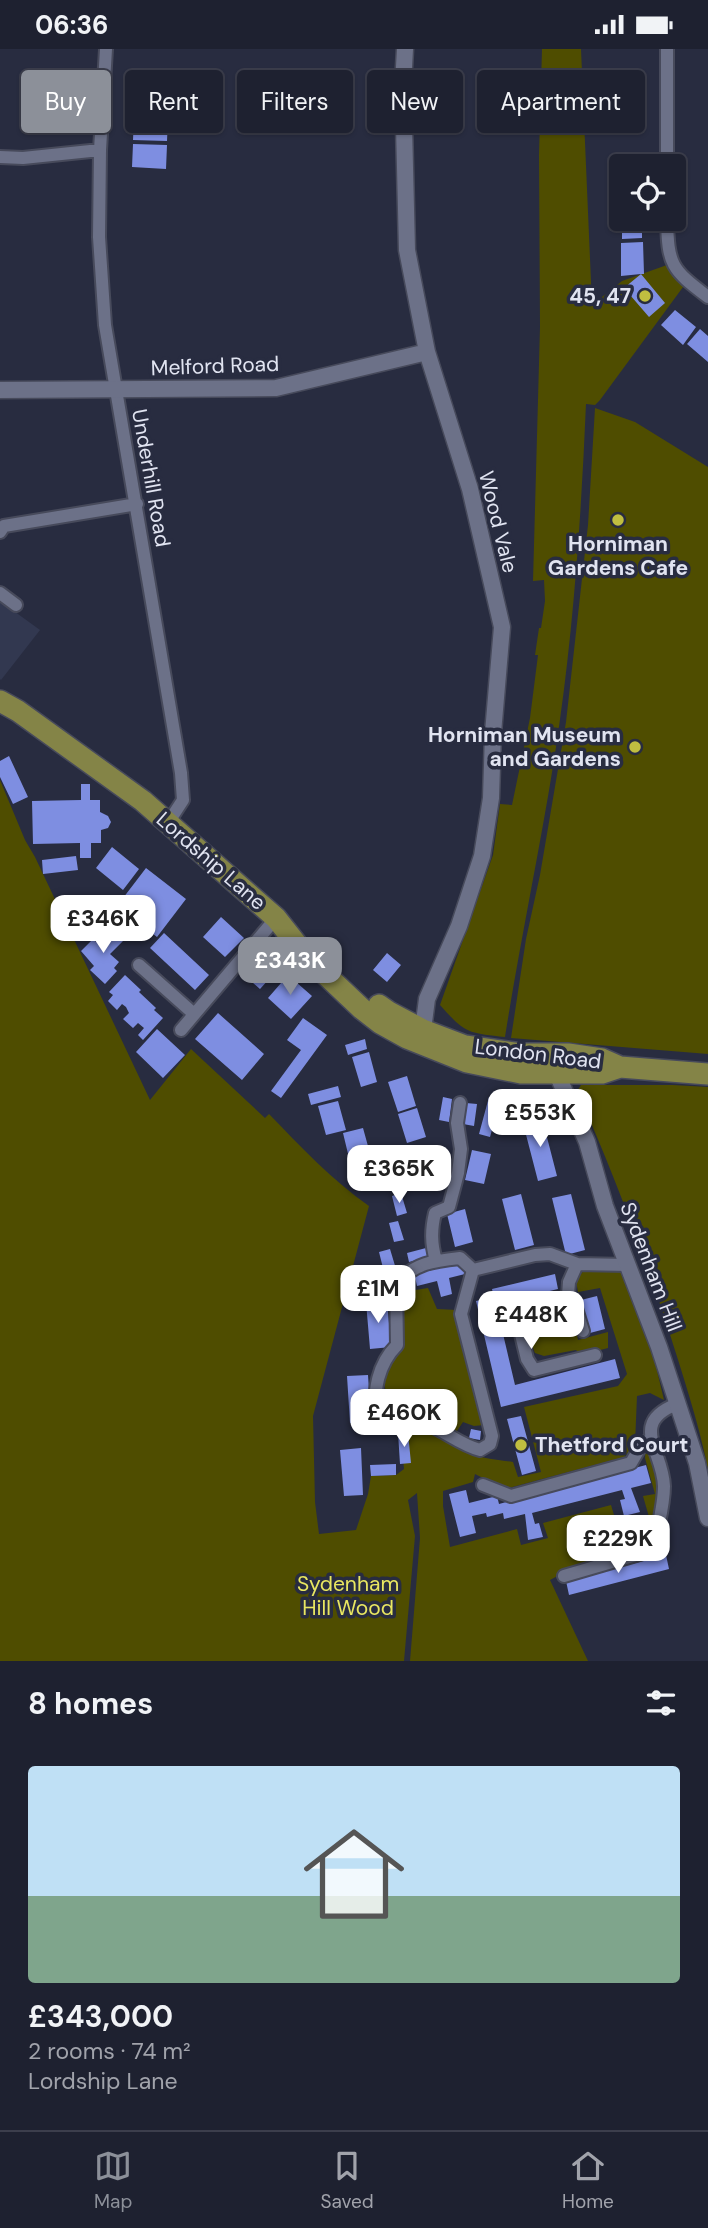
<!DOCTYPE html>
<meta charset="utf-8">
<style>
body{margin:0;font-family:"DM Sans",sans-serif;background:#262938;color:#f1f3f6;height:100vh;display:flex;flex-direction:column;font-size:26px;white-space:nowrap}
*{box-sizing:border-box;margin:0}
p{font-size:23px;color:#a1a3ab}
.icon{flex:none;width:38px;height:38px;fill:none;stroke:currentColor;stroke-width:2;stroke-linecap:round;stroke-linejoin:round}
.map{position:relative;height:1612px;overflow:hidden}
.sheet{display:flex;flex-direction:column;background:#1e2130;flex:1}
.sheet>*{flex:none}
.guide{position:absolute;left:21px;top:21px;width:667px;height:63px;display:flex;gap:14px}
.controls{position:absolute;left:609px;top:105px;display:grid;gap:14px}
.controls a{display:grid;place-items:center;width:77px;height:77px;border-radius:7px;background:#1e2130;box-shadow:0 2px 5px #0004,0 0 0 2px #3c3e4c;font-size:35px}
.price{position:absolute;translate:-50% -60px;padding:0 16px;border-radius:14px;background:#fff;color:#222;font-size:23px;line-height:46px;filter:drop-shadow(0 2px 4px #0008)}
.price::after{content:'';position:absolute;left:50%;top:42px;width:21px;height:16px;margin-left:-10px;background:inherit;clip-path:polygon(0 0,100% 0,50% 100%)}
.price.active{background:#8c9099;color:#fff}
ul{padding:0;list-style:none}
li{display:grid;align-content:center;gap:14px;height:371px;padding:0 28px}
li+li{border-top:2px solid #3c3e4c}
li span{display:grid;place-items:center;height:217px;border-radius:7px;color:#555}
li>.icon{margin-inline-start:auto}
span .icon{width:126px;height:126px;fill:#fffc;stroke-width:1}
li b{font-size:30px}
h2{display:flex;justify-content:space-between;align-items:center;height:84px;padding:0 28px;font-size:30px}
.tag{padding:0 24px;border-radius:7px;background:#1e2130;box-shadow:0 2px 5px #0004,0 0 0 2px #3c3e4c;font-size:24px;line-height:63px}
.tag.active{background:#8c9099;color:#fff}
.status{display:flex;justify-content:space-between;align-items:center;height:49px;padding:0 35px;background:#1e2130;direction:ltr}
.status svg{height:19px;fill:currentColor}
.menu{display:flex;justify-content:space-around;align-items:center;height:98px;border-top:2px solid #3c3e4c;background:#1e2130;font-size:19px;color:#a1a3ab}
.menu a{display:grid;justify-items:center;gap:4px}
.menu .active{color:#8c9099}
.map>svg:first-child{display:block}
.built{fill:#323850}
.green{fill:#4f4d00}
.building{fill:#7e8ee1}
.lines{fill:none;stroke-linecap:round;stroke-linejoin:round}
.minor-casing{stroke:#474a5b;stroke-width:16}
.tertiary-casing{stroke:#474a5b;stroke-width:19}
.trunk-casing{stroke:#474a5b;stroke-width:24}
.minor{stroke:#6c7188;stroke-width:12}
.tertiary{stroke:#6c7188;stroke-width:16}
.trunk{stroke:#848447;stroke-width:21}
.poi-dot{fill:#c0be40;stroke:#282c40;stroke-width:2.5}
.labels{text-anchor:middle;stroke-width:7;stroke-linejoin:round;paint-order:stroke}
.poi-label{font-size:21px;font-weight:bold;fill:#e1e4f1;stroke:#282c40;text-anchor:end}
.street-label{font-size:21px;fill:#e1e4f1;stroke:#282c40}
.park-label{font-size:21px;fill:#e9e761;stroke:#282c40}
</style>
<div class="status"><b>06:36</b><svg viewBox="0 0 49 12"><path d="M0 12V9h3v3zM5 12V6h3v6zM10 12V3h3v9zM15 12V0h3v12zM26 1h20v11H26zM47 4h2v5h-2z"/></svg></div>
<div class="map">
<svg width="708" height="1612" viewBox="0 0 708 1612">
<rect width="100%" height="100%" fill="#282c40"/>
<path class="built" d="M0 552 40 581 1 631 0 630Z"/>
<path class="green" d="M542 0H581L592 256 622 232 667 216 686 234 600 351 595 356 586 355C581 472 573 589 555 705 540 800 520 893 505 988 467 984 465 984 440 956L493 806 500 755 512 756 530 669 538 606H535L539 579H541L545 552 544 531 533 532 540 278 539 106Z
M595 359 635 373 708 418V1005L511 989 526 890 540 826 566 673 588 476Z
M0 731 25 791 35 808 150 1051 191 1000 265 1069 269 1065C301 1098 332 1131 369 1157L313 1367 315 1453 319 1485 356 1481 368 1445 371 1427 396 1426 404 1420 400 1377C431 1375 444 1393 470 1404 483 1410 500 1411 513 1413L518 1428 541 1423 524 1358 618 1337 627 1325 600 1239 578 1243 576 1232 584 1221 623 1220 650 1292 664 1351 650 1344 637 1347 635 1395 624 1408 505 1440 475 1425 473 1433 443 1442V1457L450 1498 517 1480 521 1496 548 1489 543 1474 611 1456 617 1476 649 1468 643 1447 655 1445 645 1409 646 1399 649 1397 661 1438 650 1499 567 1522 550 1531 588 1612H410L420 1489 417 1444 408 1451 415 1487 404 1612H0Z
M581 1036H673L708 1038V1420C698 1371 682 1324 667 1276 641 1197 611 1118 577 1042Z
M424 1096C429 1115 418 1128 405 1141L400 1123 404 1121 399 1103Z
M412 1225 415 1241 428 1239 437 1260 457 1261 484 1376 474 1377 463 1373 455 1385 390 1366 383 1328 401 1299 391 1244Z
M571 1254 578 1291 608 1283V1299L581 1306 576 1301 544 1307 535 1304C531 1294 525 1275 538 1268 548 1262 552 1267 562 1256Z"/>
<path class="building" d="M134 67 168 69 167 92 133 91Z
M133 95 167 96 166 120 132 118Z
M622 170H642V189L622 190Z
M643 193 644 225H641L665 254 649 268 624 239 641 225 621 227V194Z
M675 261 696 278 683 296 661 276Z
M700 280 708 287V313L687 295Z
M9 707 28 748 13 755 0 728V712Z
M81 735H90V751H100V763L108 767 111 773 108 779 101 781V794H91V809H80V794L33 795 32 752 81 751Z
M112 798 139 820 123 841 96 819Z
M76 807 78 821 43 825 42 811Z
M146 819 186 850 157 888 117 857Z
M221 868 244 889 225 908 203 888Z
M111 879 123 892 110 905 119 913 114 919 117 922 105 935 90 921 94 917 81 902 93 890 96 893Z
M164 884 209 926 195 941 150 899Z
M387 904 401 916 387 933 373 921Z
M266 905 280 918 260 940 246 928Z
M125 926 141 941 139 943 156 959 154 961 163 969 143 991 138 986 144 979 138 974 133 979 123 970 129 964 126 958 122 955 117 961 108 952 113 946 109 943Z
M288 926 312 947 291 970 268 949Z
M218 964 264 1005 242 1031 195 990Z
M303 969 327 986 281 1049 271 1042 301 1001 287 991Z
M157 980 185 1006 163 1029 136 1003Z
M365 990 367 1000 348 1006 345 996Z
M369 1003 377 1033 361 1038 352 1008Z
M407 1027 416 1057 398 1063 388 1033Z
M338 1037 341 1048 311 1056 308 1045Z
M443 1048 452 1050 449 1073 439 1071Z
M489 1048 500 1052 490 1088 479 1085Z
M338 1052 346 1081 326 1086 318 1057Z
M466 1054 477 1055 474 1077 463 1075Z
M417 1059 426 1088 407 1094 398 1065Z
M542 1069 557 1127 538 1132 523 1074Z
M363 1079 371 1108 350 1113 343 1084Z
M472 1101 491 1105 484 1135 465 1131Z
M387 1108 395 1136 374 1142 366 1113Z
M401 1144 407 1164 397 1167 392 1147Z
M521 1145 534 1196 515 1201 502 1150Z
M571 1145 585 1201 566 1206 552 1149Z
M465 1160 473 1193 455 1198 447 1165Z
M398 1172 404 1191 394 1193 389 1174Z
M426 1199 429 1208 409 1213 407 1204Z
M390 1200 396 1220 384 1223 379 1203Z
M462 1212 465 1225 449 1229 452 1245 441 1248 437 1232 417 1237 414 1224Z
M555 1225 558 1240 496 1255 515 1336 615 1310 620 1329 501 1358 476 1252 494 1248 492 1240Z
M597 1247 605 1280 590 1284 581 1251Z
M387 1251 391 1298 370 1300 366 1253Z
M368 1326 371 1372 350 1374 347 1327Z
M521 1367 536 1422 522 1426 507 1370Z
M471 1380 481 1382 480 1391 469 1389Z
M398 1384H408L411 1414 400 1415Z
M361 1399 363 1446 344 1447 340 1401Z
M396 1415V1426L371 1427 370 1416Z
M646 1416 651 1434 631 1439 640 1463 624 1467 620 1451 625 1450 622 1441 532 1464 535 1475 539 1474 543 1488 528 1491 525 1465 504 1470 503 1464 487 1468 486 1464 472 1467 476 1484 460 1488 449 1445 466 1441 469 1454 497 1447 499 1455Z
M666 1506 669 1520 569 1546 566 1532Z"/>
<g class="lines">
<defs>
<path id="minor" d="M106 0 100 101 99 188 105 276 181 724 183 751 168 774
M0 108 23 109 100 101
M667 117V0
M667 170C668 216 671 220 708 248
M0 483 4 477 137 455
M0 544 16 556
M139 916 194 965
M181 981 276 869
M460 1209 473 1221 461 1265 492 1387 490 1395 480 1401C456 1395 437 1374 413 1372 400 1370 386 1373 373 1374 375 1345 375 1318 397 1296L396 1234C416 1214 432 1212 460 1209Z
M436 1212C431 1194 431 1181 435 1164L449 1158 458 1124 461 1100 457 1074 460 1054
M577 1215 569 1233 568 1246 557 1253 524 1266 519 1277 527 1310 534 1321 595 1306
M473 1221 535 1206 550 1205 577 1215 628 1216
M568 1246 574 1253 583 1282
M483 1436 511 1447 631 1414 642 1395 651 1390
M564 1527 653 1501C657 1481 664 1458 664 1437 663 1402 628 1374 677 1355"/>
<path id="tertiary" d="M405 0 403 36 407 201 427 303 470 440 502 578 493 684 491 749 482 807 459 877 427 950 423 981
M0 341 276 339 427 303
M548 1018 557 1025 587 1093 605 1157 659 1298 697 1414 708 1469"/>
<path id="trunk" d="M0 652 18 662 143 752 276 869 306 907 362 960 380 974 407 989 467 1013 521 1024H602L620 1018
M379 956 389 963 423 981 465 997 521 1005H568L602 1010 620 1018 708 1025"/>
</defs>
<use href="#minor" class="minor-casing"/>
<use href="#tertiary" class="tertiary-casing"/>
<use href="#trunk" class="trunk-casing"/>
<use href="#minor" class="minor"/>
<use href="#tertiary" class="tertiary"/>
<use href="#trunk" class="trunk"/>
</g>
<g class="poi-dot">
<circle cx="645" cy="247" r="7"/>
<circle cx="618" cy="471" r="7"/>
<circle cx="635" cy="698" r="7"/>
<circle cx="521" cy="1396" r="7"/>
</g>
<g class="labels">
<g class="poi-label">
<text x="631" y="254">45, 47</text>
<text x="618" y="502" text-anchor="middle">Horniman<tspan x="618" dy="24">Gardens Cafe</tspan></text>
<text x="621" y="693">Horniman Museum<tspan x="621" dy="24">and Gardens</tspan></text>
<text x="535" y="1403" text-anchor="start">Thetford Court</text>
</g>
<g class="street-label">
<text transform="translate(215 317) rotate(-2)" y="7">Melford Road</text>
<text transform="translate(151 429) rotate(80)" y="7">Underhill Road</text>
<text transform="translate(498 473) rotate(76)" y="7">Wood Vale</text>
<text transform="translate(211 812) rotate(41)" y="7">Lordship Lane</text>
<text transform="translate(538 1005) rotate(7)" y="7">London Road</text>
<text transform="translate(651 1218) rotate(69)" y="7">Sydenham Hill</text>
</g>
<g class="park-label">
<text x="348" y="1542">Sydenham<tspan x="348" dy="24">Hill Wood</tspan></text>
</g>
</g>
</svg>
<div class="controls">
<a><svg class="icon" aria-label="locate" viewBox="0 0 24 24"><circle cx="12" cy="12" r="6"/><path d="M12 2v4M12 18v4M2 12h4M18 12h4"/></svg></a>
</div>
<b class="price" style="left:103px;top:906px">£346K</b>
<b class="price active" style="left:290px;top:948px">£343K</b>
<b class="price" style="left:540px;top:1100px">£553K</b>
<b class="price" style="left:399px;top:1156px">£365K</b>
<b class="price" style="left:378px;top:1276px">£1M</b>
<b class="price" style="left:531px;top:1302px">£448K</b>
<b class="price" style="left:404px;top:1400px">£460K</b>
<b class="price" style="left:618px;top:1526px">£229K</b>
<div class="guide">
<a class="tag active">Buy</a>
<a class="tag">Rent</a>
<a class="tag">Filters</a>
<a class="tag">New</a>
<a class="tag">Apartment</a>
</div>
</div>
<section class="sheet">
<h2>8 homes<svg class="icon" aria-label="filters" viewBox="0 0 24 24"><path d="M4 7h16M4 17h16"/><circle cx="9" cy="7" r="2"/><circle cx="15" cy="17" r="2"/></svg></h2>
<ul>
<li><span style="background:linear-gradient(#bfe0f5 60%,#7fa58c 0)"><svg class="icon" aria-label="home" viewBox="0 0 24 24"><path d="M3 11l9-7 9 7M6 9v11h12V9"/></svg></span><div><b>£343,000</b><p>2 rooms · 74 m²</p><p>Lordship Lane</p></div></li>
</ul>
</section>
<nav class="menu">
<a class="active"><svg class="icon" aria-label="map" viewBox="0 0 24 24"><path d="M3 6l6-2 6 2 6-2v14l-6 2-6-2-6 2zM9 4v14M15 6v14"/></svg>Map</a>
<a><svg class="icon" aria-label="saved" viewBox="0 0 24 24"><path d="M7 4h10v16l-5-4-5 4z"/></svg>Saved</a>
<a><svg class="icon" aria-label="home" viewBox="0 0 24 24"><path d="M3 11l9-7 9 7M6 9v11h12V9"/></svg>Home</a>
</nav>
